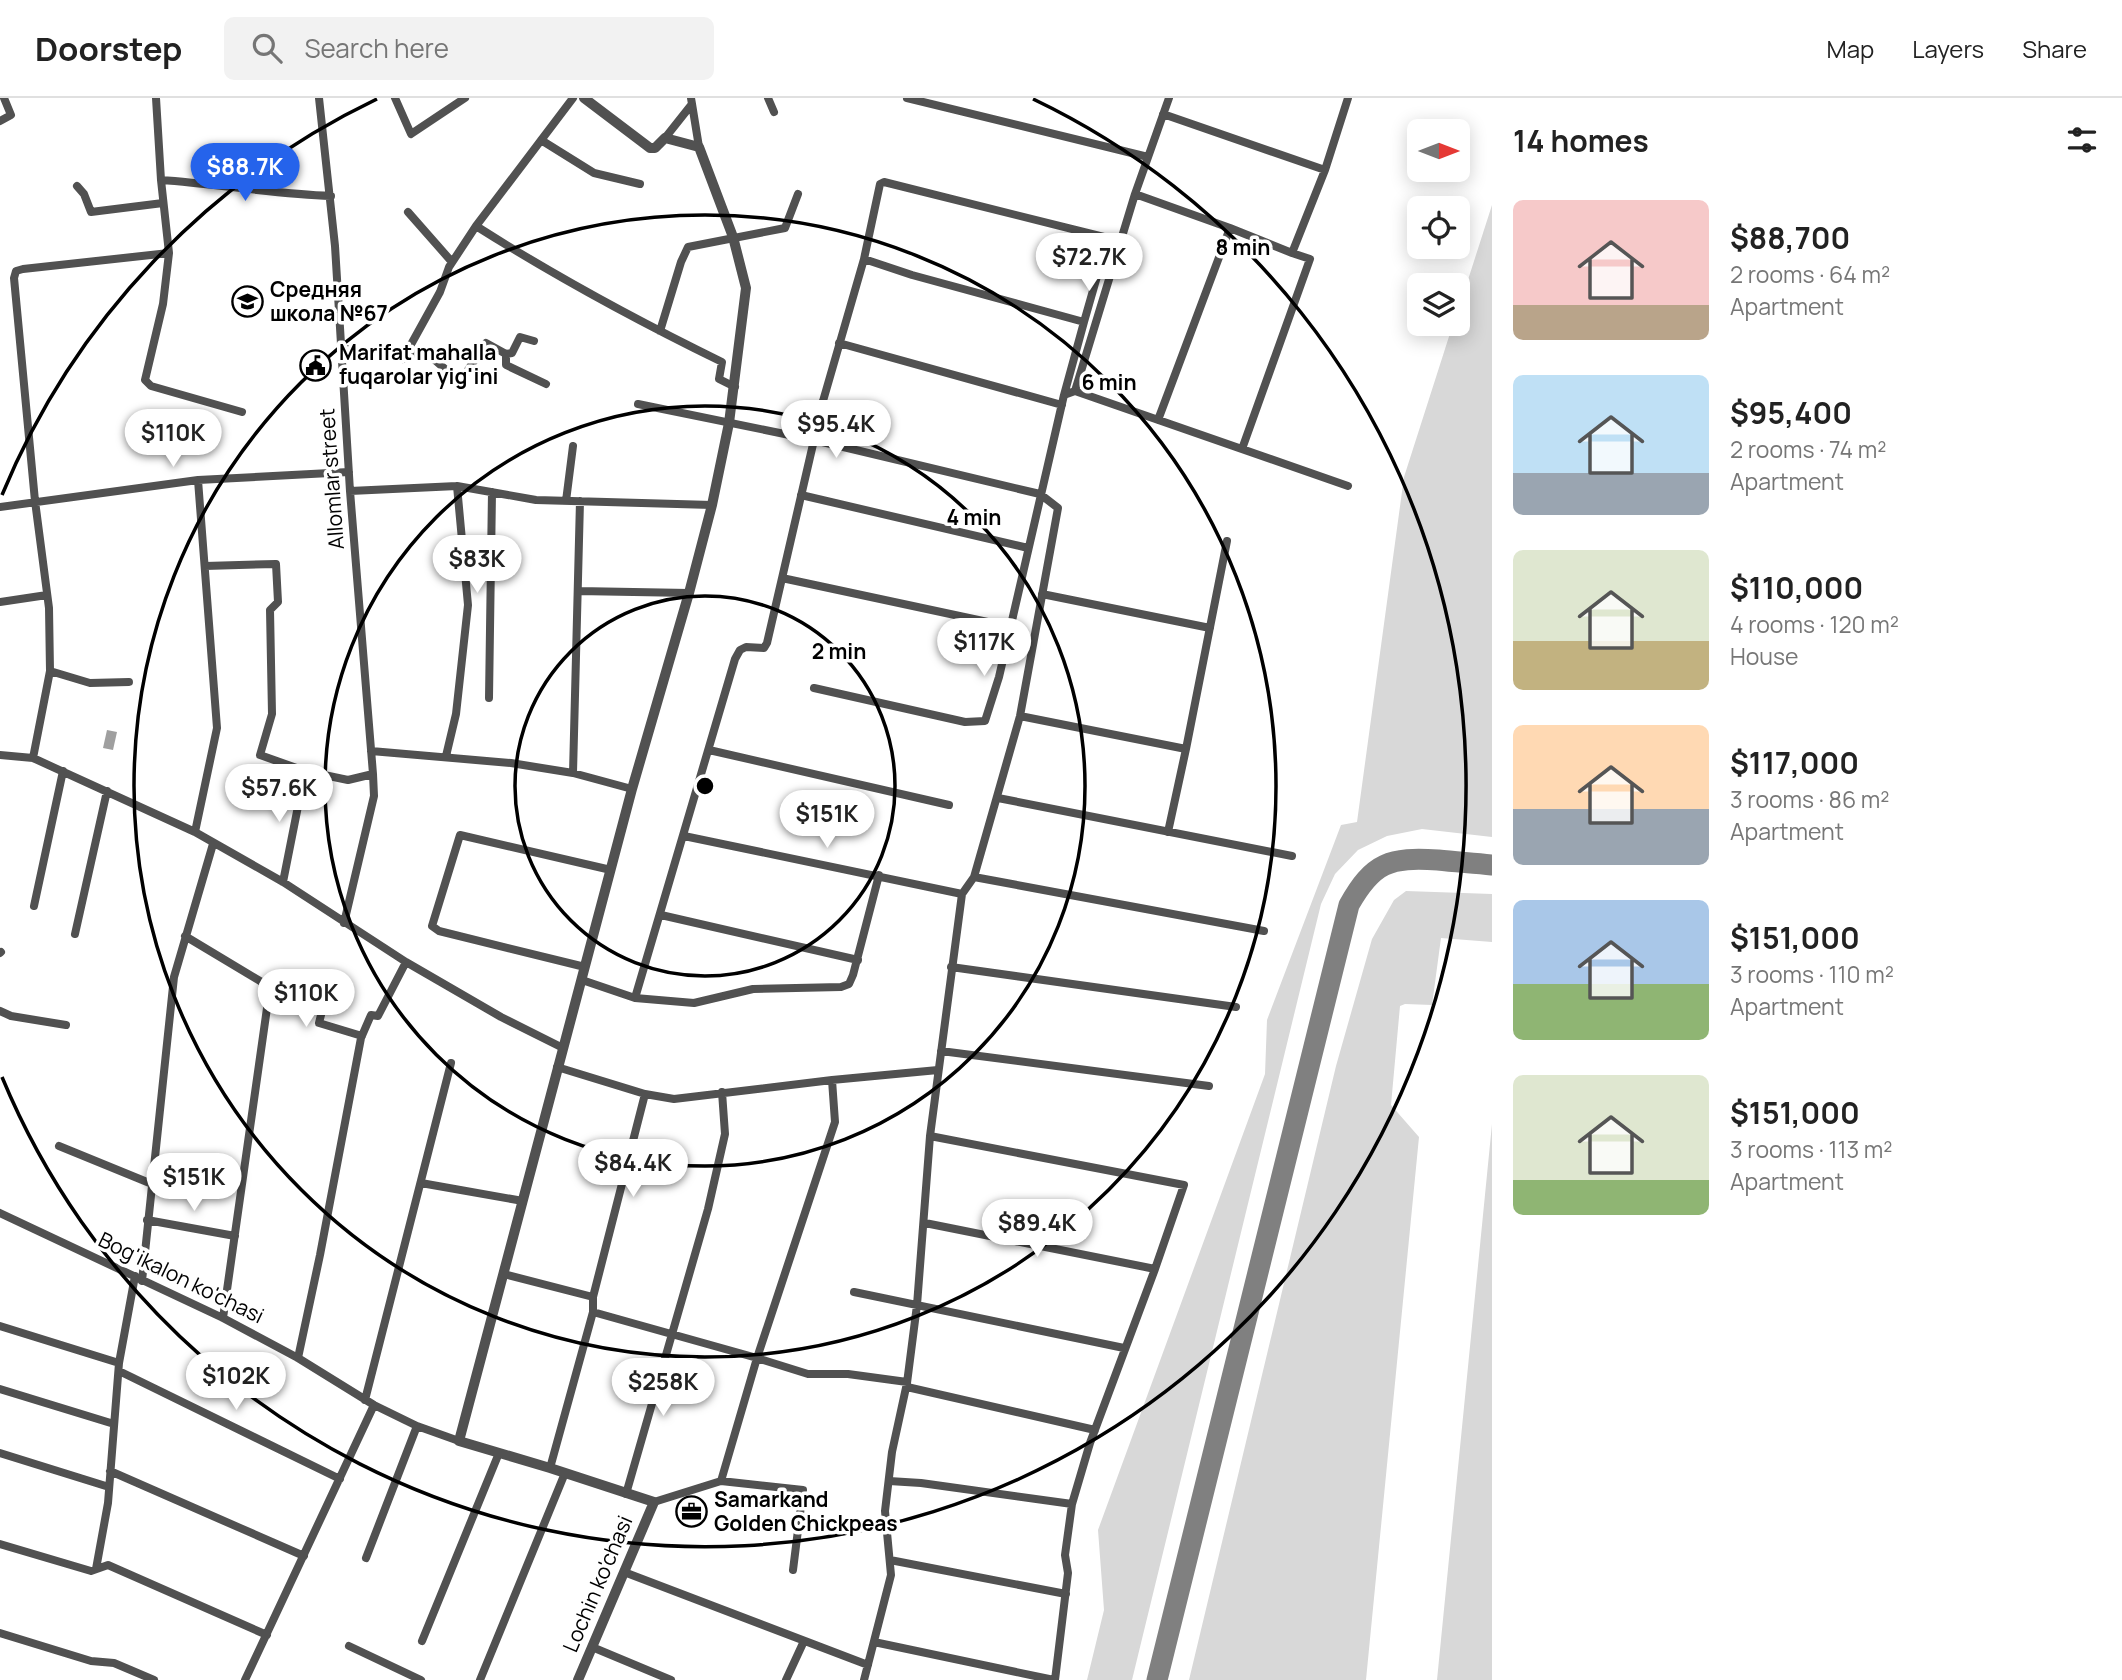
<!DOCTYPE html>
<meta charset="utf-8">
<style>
body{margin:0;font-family:Manrope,sans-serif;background:#f2f2f2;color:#222;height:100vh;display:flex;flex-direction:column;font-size:26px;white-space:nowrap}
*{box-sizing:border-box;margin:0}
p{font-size:23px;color:#767676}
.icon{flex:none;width:38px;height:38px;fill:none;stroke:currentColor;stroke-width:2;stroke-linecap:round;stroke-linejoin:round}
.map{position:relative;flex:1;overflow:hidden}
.panel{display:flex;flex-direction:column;background:#fff;width:630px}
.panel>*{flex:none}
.needle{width:46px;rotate:90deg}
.buttons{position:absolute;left:1407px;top:21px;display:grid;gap:14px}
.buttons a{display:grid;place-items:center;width:63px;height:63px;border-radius:10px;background:#fff;box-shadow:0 4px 18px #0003;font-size:35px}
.price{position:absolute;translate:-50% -60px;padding:0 16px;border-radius:24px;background:#fff;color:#222;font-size:23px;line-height:46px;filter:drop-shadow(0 2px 4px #0008)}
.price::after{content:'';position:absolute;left:50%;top:42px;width:21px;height:16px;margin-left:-10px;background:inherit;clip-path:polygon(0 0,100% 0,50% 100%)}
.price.on{background:#2563eb;color:#fff}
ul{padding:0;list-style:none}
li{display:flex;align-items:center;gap:21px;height:175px;padding:0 21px}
li span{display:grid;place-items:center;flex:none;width:196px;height:140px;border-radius:10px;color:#555}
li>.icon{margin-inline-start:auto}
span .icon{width:84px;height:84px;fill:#fffc;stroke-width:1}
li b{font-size:30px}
h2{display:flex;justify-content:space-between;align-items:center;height:84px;padding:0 21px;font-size:30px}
header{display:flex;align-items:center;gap:42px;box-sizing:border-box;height:98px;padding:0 35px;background:#fff;border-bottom:2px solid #e0e0e0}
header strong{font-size:33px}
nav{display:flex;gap:38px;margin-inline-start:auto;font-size:24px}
.search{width:490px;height:63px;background:#f2f2f2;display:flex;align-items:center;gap:18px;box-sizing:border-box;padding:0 24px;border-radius:10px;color:#767676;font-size:26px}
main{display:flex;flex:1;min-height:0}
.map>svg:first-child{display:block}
.green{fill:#d8d8d8}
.water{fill:#9f9f9f}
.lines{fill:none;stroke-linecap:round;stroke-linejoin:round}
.taxiway{stroke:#808080;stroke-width:21}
.minor{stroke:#515151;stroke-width:8}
.tertiary{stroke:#515151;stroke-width:10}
.ring{fill:none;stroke:#000;stroke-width:3.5}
.labels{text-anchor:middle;stroke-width:7;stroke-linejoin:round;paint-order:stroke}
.poi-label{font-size:21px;font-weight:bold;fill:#000;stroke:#fff;text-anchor:start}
.street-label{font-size:21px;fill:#000;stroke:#fff}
.centre{fill:#000;stroke:#fff;stroke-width:3.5}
.ring-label{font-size:21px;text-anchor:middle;font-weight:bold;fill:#000;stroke:#fff;stroke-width:7;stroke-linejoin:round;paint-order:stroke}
</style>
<header>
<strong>Doorstep</strong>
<div class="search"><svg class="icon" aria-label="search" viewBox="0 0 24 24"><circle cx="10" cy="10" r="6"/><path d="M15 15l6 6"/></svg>Search here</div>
<nav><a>Map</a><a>Layers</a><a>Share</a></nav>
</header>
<main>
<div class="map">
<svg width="1492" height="1582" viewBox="0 0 1492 1582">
<rect width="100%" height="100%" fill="#fff"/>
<path class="green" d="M1492 107V739L1422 731 1387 738 1358 752 1335 776 1321 806 1132 1582H1087L1104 1512 1098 1432 1265 976 1267 922 1341 727 1357 724 1404 379 1453 226H1458V213Z
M1406 793 1492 796V844L1441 840 1432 907 1405 906 1400 908 1391 1007 1419 1039 1366 1582H1189L1336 968 1372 841 1394 802Z
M1492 1026V1582H1437Z"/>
<path class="water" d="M107 632 117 634 113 652 103 650Z"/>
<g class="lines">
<path class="taxiway" d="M1157 1582 1349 807C1373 764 1390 759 1438 762 1456 764 1474 765 1492 767"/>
<path class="minor" d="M156 0 161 82 169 155 163 206 145 282 151 288 242 314
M319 0 335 148 350 393 373 676 374 698 344 825
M395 0 411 36 465 0
M768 0 774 14
M907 0 1148 59
M692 6 699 49
M1163 16 1325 72 1292 155 1310 161 1242 351
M0 23 11 17 4 0
M665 40 692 6 691 0
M541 42 594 75 640 86
M1325 72 1348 0
M161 82C218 86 274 96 331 98
M77 88 84 96 91 114 163 105
M1135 96 1230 130
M408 114 452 164
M476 128C555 178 638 223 722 264L719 281 735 289
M864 161 912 177 1084 224 1064 297
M1084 224 1108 140
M660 233 681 164 688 149 785 130 798 96
M839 245 1062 307
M341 250 403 261 440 194 449 169 476 128 573 0
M506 256 512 255 520 239 534 243
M403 261 415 255 429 257 460 284 486 245 506 256V267L546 286
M1075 293 1348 388
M638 306 814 342 1040 396 1058 410 1020 618 974 779 962 796 930 1038 917 1207 907 1285 892 1354 885 1413 891 1477 864 1582
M1158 322 1230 130 1292 155
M794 338 813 325 823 303 864 161 880 86 884 84 1120 143
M350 393 457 388 536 402 712 407
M801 397 1028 450
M566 403 573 348
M0 409 198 382 349 374
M205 468 276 466 278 504 270 512 272 616 260 657 305 673 348 682 373 676
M782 480 1011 529
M578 493 689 495
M1042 496 1210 530
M0 504 47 497
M50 573 90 585 129 584
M814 590 965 624 985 623 999 579 1064 297 1075 293 1135 96 1169 0
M489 600 492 394
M1020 618 1186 651 1227 443
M709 652 949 707
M371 653 511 665 573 675 632 691
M0 657 33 660 195 734 283 784 406 864 501 919 563 950
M446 658 456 616 468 507 457 388
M33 660 50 573 49 510 35 403 14 180 16 173 23 171 169 155
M573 675 580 403
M998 700 1292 758
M195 734 217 630 198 382
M1168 734 1186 651
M684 738 962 796
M974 779 1264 833
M283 784 305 673
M34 808 63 673
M661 817 858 862
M75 836 107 693
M185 838 270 889 223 1220
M0 855 1 854
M585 869 439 833 432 828 460 737 611 772
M951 869 1236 909
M582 882 635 900 694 905 753 891 841 889 849 886 853 877 879 777
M270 889 322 913 319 925 362 938
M635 900 735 561 740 552 746 549 764 550 767 545 814 342
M0 913 11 918 66 927
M941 953 1209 988
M557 969 645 996 674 1001 832 982
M930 1038 1184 1087 1155 1171 1090 1345 1072 1406 1065 1457 1068 1475 1055 1582
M59 1048 152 1086
M421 1085 523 1103
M0 1115 223 1220 298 1260 374 1307 417 1328 459 1343
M147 1122 235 1138
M925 1125 1155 1171
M504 1176 593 1199V1214L757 1260 835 1024 832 982 938 972
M142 1183 174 879 213 746
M854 1194 1124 1250
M593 1199 645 996
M0 1228 119 1265
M298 1260 320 1157 361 940 371 917 378 918 406 864
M119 1273 340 1381
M0 1291 114 1326
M365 1302 451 965
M0 1355 109 1389
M550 1370 593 1214
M110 1373 304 1458
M721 1383 803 1392 793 1472
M889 1383 921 1385 1072 1406
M626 1396 708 1111 725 1036 722 994
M654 1404 721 1383 757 1260 808 1276H848L907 1284V1289L1095 1332
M0 1446 91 1473 108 1467 267 1537
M366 1460 417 1328
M890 1462 1066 1496
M96 1471 108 1405 119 1265 135 1178
M624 1474 868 1567
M0 1535 91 1563 114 1565 154 1582
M422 1543 499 1355
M874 1544 1054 1582
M349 1548 421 1582
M592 1549 671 1582
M245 1582 374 1307
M480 1582 565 1375
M786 1582 804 1543"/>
<path class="tertiary" d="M578 1582 654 1404 550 1370 459 1343 632 691 689 495 712 407 729 325 746 190 733 139 699 49 665 40 655 50H650L584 0"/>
</g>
<g class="ring">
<circle cx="705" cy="688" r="190"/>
<circle cx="705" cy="688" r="380"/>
<circle cx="705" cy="688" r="571"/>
<path d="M2 397A761 761 0 0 1 377 1M1033 1A761 761 0 1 1 2 979"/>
</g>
<defs>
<symbol id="school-ring" viewBox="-11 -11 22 22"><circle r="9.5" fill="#fff" stroke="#000" stroke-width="1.5"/><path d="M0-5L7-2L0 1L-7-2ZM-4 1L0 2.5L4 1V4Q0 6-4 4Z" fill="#000"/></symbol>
<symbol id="civic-ring" viewBox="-11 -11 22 22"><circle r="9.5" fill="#fff" stroke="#000" stroke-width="1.5"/><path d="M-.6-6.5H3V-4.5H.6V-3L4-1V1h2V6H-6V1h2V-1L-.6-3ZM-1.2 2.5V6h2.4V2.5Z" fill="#000"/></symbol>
<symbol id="office-ring" viewBox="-11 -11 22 22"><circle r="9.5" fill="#fff" stroke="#000" stroke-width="1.5"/><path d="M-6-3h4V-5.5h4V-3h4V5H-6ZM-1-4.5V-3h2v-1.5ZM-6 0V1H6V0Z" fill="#000"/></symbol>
</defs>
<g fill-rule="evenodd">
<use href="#school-ring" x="230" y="186" width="35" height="35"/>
<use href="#civic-ring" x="298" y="250" width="35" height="35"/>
<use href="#office-ring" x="674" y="1396" width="35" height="35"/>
</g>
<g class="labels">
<g class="poi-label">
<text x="270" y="199">Средняя<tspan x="270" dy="24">школа №67</tspan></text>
<text x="339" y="262">Marifat mahalla<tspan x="339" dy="24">fuqarolar yig'ini</tspan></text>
<text x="714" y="1409">Samarkand<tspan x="714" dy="24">Golden Chickpeas</tspan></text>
</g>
<g class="street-label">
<text transform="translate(332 381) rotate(-94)" y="7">Allomlar street</text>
<text transform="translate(181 1180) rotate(26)" y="7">Bog'ikalon ko'chasi</text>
<text transform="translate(598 1486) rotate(-67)" y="7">Lochin ko'chasi</text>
</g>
</g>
<circle cx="705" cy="688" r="10" class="centre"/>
<g class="ring-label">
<text x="1243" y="157">8 min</text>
<text x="1109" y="292">6 min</text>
<text x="974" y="427">4 min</text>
<text x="839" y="561">2 min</text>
</g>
</svg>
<div class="buttons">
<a><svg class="needle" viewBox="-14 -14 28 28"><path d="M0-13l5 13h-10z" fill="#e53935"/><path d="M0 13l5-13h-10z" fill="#767676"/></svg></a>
<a><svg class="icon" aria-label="locate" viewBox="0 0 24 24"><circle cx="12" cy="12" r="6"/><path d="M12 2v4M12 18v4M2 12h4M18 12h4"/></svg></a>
<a><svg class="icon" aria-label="layers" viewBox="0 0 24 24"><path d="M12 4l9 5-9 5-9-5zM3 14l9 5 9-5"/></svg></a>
</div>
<b class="price on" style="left:245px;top:105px">$88.7K</b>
<b class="price" style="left:1089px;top:195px">$72.7K</b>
<b class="price" style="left:836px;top:362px">$95.4K</b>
<b class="price" style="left:173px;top:371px">$110K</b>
<b class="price" style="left:477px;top:497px">$83K</b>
<b class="price" style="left:984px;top:580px">$117K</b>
<b class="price" style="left:279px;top:726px">$57.6K</b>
<b class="price" style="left:827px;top:752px">$151K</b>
<b class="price" style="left:306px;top:931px">$110K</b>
<b class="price" style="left:633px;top:1101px">$84.4K</b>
<b class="price" style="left:194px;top:1115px">$151K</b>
<b class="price" style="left:1037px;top:1161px">$89.4K</b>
<b class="price" style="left:236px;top:1314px">$102K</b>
<b class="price" style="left:663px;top:1320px">$258K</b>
</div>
<section class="panel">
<h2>14 homes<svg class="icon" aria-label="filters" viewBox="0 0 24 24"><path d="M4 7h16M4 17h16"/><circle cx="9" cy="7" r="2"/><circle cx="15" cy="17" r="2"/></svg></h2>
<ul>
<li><span style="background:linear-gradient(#f6c9c9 75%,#b9a48a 0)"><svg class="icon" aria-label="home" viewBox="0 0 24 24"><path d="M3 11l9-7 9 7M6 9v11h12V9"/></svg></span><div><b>$88,700</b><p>2 rooms · 64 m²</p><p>Apartment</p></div></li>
<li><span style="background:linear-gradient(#bfe0f5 70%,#9aa5b1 0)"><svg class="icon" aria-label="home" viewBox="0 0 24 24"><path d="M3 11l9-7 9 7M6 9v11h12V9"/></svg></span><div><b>$95,400</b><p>2 rooms · 74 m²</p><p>Apartment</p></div></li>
<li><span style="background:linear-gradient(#dfe7d0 65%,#c2b280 0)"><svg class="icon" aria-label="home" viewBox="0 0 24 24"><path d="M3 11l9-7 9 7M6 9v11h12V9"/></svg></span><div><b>$110,000</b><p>4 rooms · 120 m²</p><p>House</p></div></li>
<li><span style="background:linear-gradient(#ffd9b3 60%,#9aa5b1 0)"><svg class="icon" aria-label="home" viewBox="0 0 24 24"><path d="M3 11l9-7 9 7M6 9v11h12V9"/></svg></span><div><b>$117,000</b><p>3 rooms · 86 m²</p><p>Apartment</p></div></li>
<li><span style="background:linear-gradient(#a9c7e8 60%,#8fb573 0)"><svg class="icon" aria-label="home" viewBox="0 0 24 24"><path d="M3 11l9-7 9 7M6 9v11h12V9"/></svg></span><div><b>$151,000</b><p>3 rooms · 110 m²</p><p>Apartment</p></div></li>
<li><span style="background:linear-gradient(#dfe7d0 75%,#8fb573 0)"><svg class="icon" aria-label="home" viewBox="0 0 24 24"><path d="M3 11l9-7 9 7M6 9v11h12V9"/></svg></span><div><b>$151,000</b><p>3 rooms · 113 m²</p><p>Apartment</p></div></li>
</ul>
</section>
</main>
